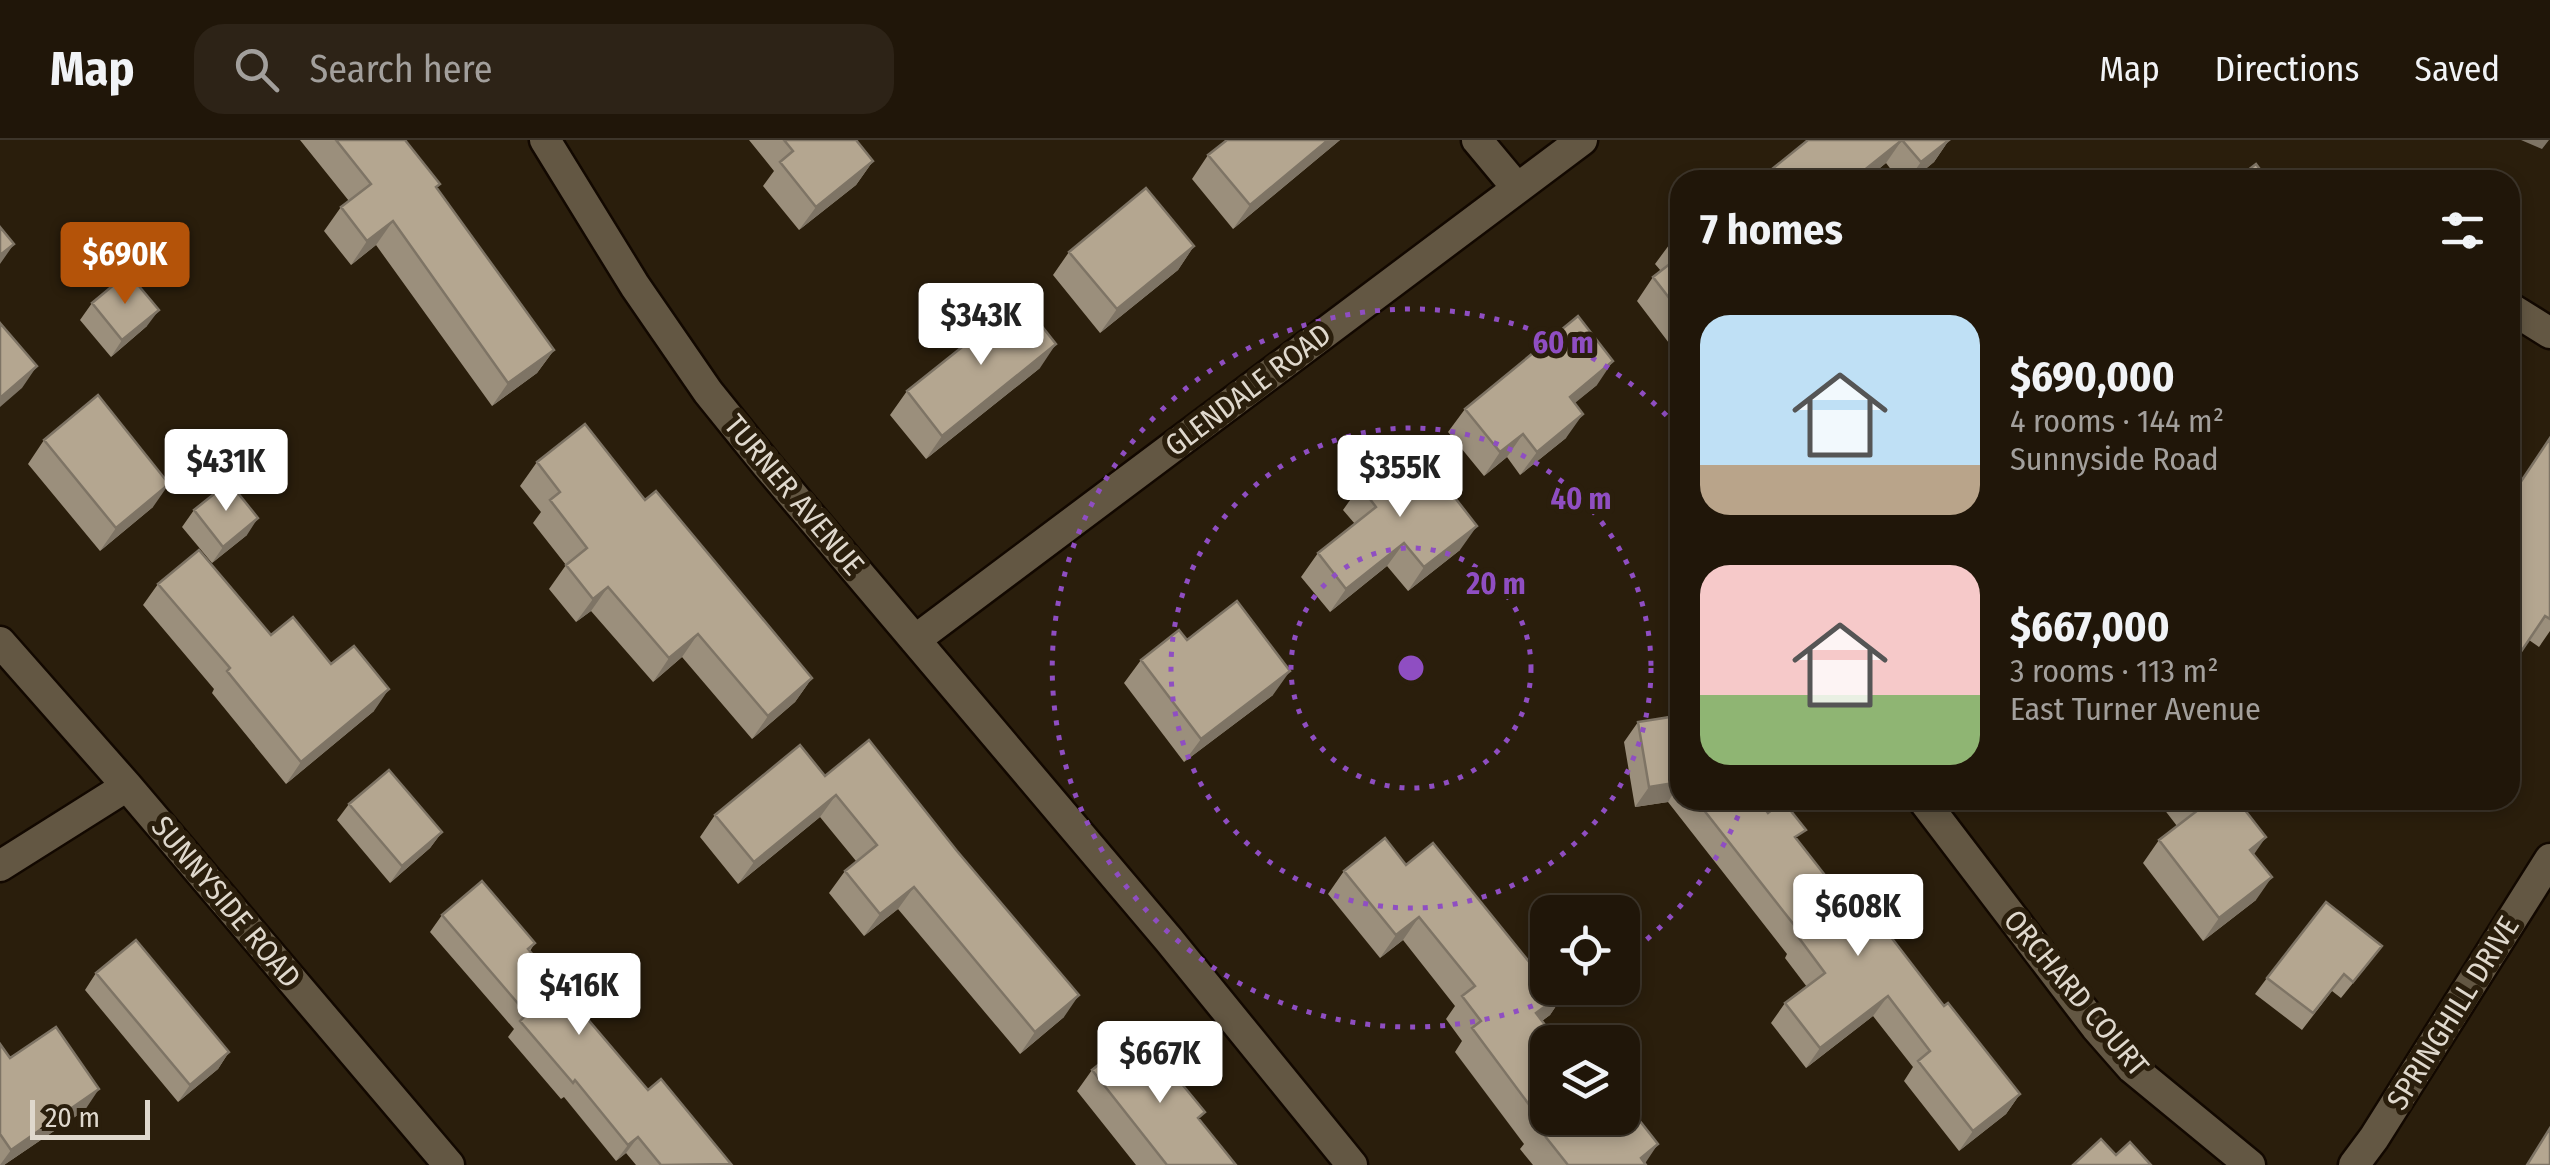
<!DOCTYPE html>
<meta charset="utf-8">
<style>
body{margin:0;font-family:"Fira Sans Condensed",sans-serif;background:#2d2317;color:#f1f3f6;height:100vh;display:flex;flex-direction:column;font-size:38px;white-space:nowrap}
*{box-sizing:border-box;margin:0}
p{font-size:32px;color:#a29f9c}
.icon{flex:none;width:55px;height:55px;fill:none;stroke:currentColor;stroke-width:2;stroke-linecap:round;stroke-linejoin:round}
.map{position:relative;flex:1;overflow:hidden}
.side{position:absolute;left:1670px;top:30px;width:850px;height:640px;display:flex;flex-direction:column;background:#201609;border-radius:30px;box-shadow:0 5px 15px #0003,0 0 0 2px #3d352a}
.side>*{flex:none}
.buttons{position:absolute;left:1530px;top:755px;display:grid;gap:20px}
.buttons a{display:grid;place-items:center;width:110px;height:110px;border-radius:20px;background:#201609;box-shadow:0 5px 15px #0003,0 0 0 2px #3d352a;font-size:50px}
.scale{position:absolute;left:30px;bottom:25px;width:120px;box-sizing:border-box;padding-left:10px;border:5px solid #dfd8cd;border-top:0;font-size:28px;line-height:35px;white-space:nowrap;color:#dfd8cd;-webkit-text-stroke:8px #2a1e0c;paint-order:stroke}
.price{position:absolute;translate:-50% -85px;padding:0 22px;border-radius:10px;background:#fff;color:#222;font-size:32px;line-height:65px;filter:drop-shadow(0 2px 5px #0008)}
.price::after{content:'';position:absolute;left:50%;top:60px;width:30px;height:22px;margin-left:-15px;background:inherit;clip-path:polygon(0 0,100% 0,50% 100%)}
.price.current{background:#b45309;color:#fff}
ul{padding:0;list-style:none}
li{display:flex;align-items:center;gap:30px;height:250px;padding:0 30px}
li span{display:grid;place-items:center;flex:none;width:280px;height:200px;border-radius:30px;color:#555}
li>.icon{margin-inline-start:auto}
span .icon{width:120px;height:120px;fill:#fffc;stroke-width:1}
li b{font-size:42px}
h2{display:flex;justify-content:space-between;align-items:center;height:120px;padding:0 30px;font-size:42px}
header{display:flex;align-items:center;gap:60px;box-sizing:border-box;height:140px;padding:0 50px;background:#201609;border-bottom:2px solid #3d352a}
header strong{font-size:48px}
nav{display:flex;gap:55px;margin-inline-start:auto;font-size:35px}
.search{width:700px;height:90px;background:#2d2317;display:flex;align-items:center;gap:25px;box-sizing:border-box;padding:0 35px;border-radius:30px;color:#a29f9c;font-size:38px}
.map>svg:first-child{display:block}
.lines{fill:none;stroke-linecap:round;stroke-linejoin:round}
.street-casing{stroke:#120800;stroke-width:35}
.street{stroke:#635743;stroke-width:30}
.wall{fill:#9b8f7c}
.shaded-wall{fill:#7e7465}
.building{fill:#b4a690;stroke:#7e7465;stroke-width:2.5}
.ring{fill:none;stroke:#8f4ec2;stroke-width:5;stroke-dasharray:5 10}
.labels{text-anchor:middle;stroke-width:10;stroke-linejoin:round;paint-order:stroke}
.street-label{font-size:30px;fill:#dfd8cd;stroke:#2a1e0c}
.centre{fill:#8f4ec2;stroke:#2a1e0c;stroke-width:5}
.ring-label{font-size:30px;text-anchor:middle;font-weight:bold;fill:#8f4ec2;stroke:#2a1e0c;stroke-width:10;stroke-linejoin:round;paint-order:stroke}
</style>
<header>
<strong>Map</strong>
<div class="search"><svg class="icon" aria-label="search" viewBox="0 0 24 24"><circle cx="10" cy="10" r="6"/><path d="M15 15l6 6"/></svg>Search here</div>
<nav><a>Map</a><a>Directions</a><a>Saved</a></nav>
</header>
<div class="map">
<svg width="2550" height="1025" viewBox="0 0 2550 1025">
<rect width="100%" height="100%" fill="#2a1e0c"/>
<g class="lines">
<defs>
<path id="street" d="M545 0 635 146 708 252 767 325 1169 800 1352 1025
M1477 0 1517 48
M2510 168 2550 193
M915 500 1582 0
M0 502 127 646 449 1025
M1923 660 2096 887 2132 928 2250 1025
M0 726 127 646
M2354 1025 2374 998 2550 719"/>
</defs>
<use href="#street" class="street-casing"/>
<use href="#street" class="street"/>
</g>
<path class="wall" d="M300 0H405L440 44 437 48 554 210 537 233 492 266 376 105 351 125 324 91 341 67 349 61Z
M749 0H856L873 21 856 45 799 90 763 46 774 31Z
M1227 0H1340L1233 89 1192 39 1208 15Z
M1808 0H1949L1934 22 1912 40H1899L1886 23 1865 40H1751L1761 38Z
M1680 95V201L1672 207 1637 161 1653 137 1661 131 1655 124 1672 101Z
M1194 106 1178 130 1100 193 1053 135 1069 112Z
M92 163 147 186 111 217 80 180Z
M1040 228 926 319 890 275 907 251Z
M1597 245 1574 263 1566 298 1520 335 1507 317 1484 336 1448 292 1465 269Z
M2550 298V491L2539 507 2529 500Z
M44 300 153 367 100 411 28 324Z
M537 322 645 360 812 538 795 562 752 599 682 517 653 542 591 471 576 482 549 449 566 425 533 383 541 372 520 346Z
M1360 346 1460 410 1408 451 1387 426 1330 472 1301 437 1318 413 1355 384 1343 370Z
M194 370 247 395 212 423 182 387Z
M158 444 331 524 374 571 286 644 212 553 214 549 143 465Z
M1187 500 1273 555 1184 622 1124 543 1141 520Z
M1680 559V660H1758L1768 673 1798 700 1846 762 1894 780 1887 791 1944 866 2020 954 2006 974 1959 1011 1904 941 1913 927 1873 876 1806 928 1771 883 1785 863 1807 847 1785 818 1787 814 1668 662 1635 667 1624 602 1638 582 1671 576Z
M825 636 1064 877 1020 914 898 769 864 796 829 753 845 731 856 721 820 677 738 744 700 697 715 675Z
M2157 660H2247L2241 665 2254 714 2256 760 2203 801 2143 723 2159 700 2177 686Z
M349 664 442 692 430 708 390 743 337 680Z
M1406 725 1566 851 1550 875 1542 881 1548 902 1646 1025H1533L1520 1009 1524 1004 1455 912 1462 901 1446 879 1455 866 1403 800 1380 818 1328 754 1344 731Z
M442 775 535 803 530 811 648 950 731 1025H636L626 1013 616 1021 564 957 561 959 508 897 514 889 430 792Z
M2370 822 2341 858 2332 851 2302 890 2255 854 2267 838Z
M96 833 229 912 218 929 178 962 85 850Z
M0 904 10 918 85 970 4 1025H0Z
M1092 930 1199 980 1236 1025H1136L1077 951Z"/>
<path class="shaded-wall" d="M1328 0H1340L1233 89 1250 65Z
M1902 0 1886 23 1865 40H1852Z
M1949 0 1934 22 1912 40H1908L1921 22Z
M2521 0H2549L2542 9Z
M873 21 856 45 799 90 816 67Z
M393 81 376 105 351 125 367 101Z
M14 104 0 124V115Z
M1194 106 1178 130 1100 193 1117 169Z
M159 170 147 186 111 217 122 200Z
M1056 204 1040 228 926 319 942 296Z
M554 210 537 233 492 266 508 243Z
M1613 221 1597 245 1553 281 1570 257Z
M37 226 22 248 0 267V258Z
M1583 274 1566 298 1520 335 1537 312Z
M1523 294 1507 317 1484 336 1500 312Z
M169 344 153 367 100 411 116 388Z
M258 378 247 395 212 423 223 407Z
M1477 386 1460 410 1408 451 1424 427Z
M1404 403 1387 426 1330 472 1346 449Z
M608 447 591 471 576 482 593 459Z
M698 494 682 517 653 542 669 518Z
M1290 531 1273 555 1184 622 1201 599Z
M812 538 795 562 752 599 768 576Z
M389 549 374 571 286 644 301 622Z
M1680 642 1668 662 1635 667 1649 647Z
M836 655 820 677 738 744 754 722Z
M442 692 430 708 390 743 402 726Z
M2266 697 2250 720V710Z
M2272 737 2256 760 2203 801 2219 778Z
M914 747 898 769 864 796 880 774Z
M1419 777 1403 800 1380 818 1396 795Z
M1566 851 1550 875 1520 897 1536 873Z
M1079 855 1064 877 1020 914 1035 892Z
M1888 856 1873 876 1806 928 1820 908Z
M229 912 218 929 178 962 190 945Z
M99 949 85 970 4 1025H0L11 1010Z
M2020 954 2006 974 1959 1011 1973 991Z
M638 997 626 1013 616 1021 628 1005Z
M1658 1004 1644 1025 1641 1018Z"/>
<path class="building" d="M336 0H405L440 44 436 47 554 210 508 243 393 81 367 101 341 67 371 44Z
M784 0H856L873 21 816 67 780 22 793 11Z
M1227 0H1328L1250 65 1208 15Z
M1808 0H1902L1852 40H1751L1759 34 1761 38Z
M1902 0H1949L1921 22Z
M2256 24 2268 40H2235Z
M1146 48 1194 106 1117 169 1069 112Z
M0 87 14 104 0 115Z
M1680 95V111L1672 101Z
M1680 116V172L1653 137Z
M128 133 159 170 122 200 92 163Z
M1021 160 1056 204 942 296 907 251Z
M1578 176 1613 221 1570 257 1583 274 1537 312 1523 294 1500 312 1465 269Z
M0 183 37 226 0 258Z
M98 255 169 344 116 388 44 300Z
M585 284 645 360 656 351 812 538 768 576 698 494 669 518 608 447 593 459 566 425 587 408 550 360 560 352 537 322Z
M2550 298V479L2545 476 2510 528V358Z
M1413 304 1477 386 1424 427 1404 403 1346 449 1318 413 1376 367 1360 346Z
M229 342 258 378 223 407 194 370Z
M199 410 271 495 293 477 331 524 354 506 389 549 301 622 227 531 230 528 158 444Z
M1237 461 1290 531 1201 599 1141 520 1179 490 1187 500Z
M1680 567V642L1649 647 1638 582 1676 576Z
M869 600 957 711 1079 855 1035 892 914 747 880 774 845 731 877 705 836 655 754 722 715 675 800 605 825 636Z
M389 630 442 692 402 726 349 664Z
M1696 660H1758L1768 673 1783 661 1806 690 1795 697 1846 762 1867 745 1894 780 1884 788 1944 866 1948 863 2020 954 1973 991 1918 921 1930 911 1888 856 1820 908 1785 863 1825 833 1799 798 1802 795Z
M2190 660H2237L2266 697 2250 710 2272 737 2219 778 2159 700 2198 670Z
M1385 698 1406 725 1433 703 1530 823 1540 816 1548 827V848H1563L1566 851 1536 873 1558 902H1548V978H1622V970L1628 966 1658 1004 1641 1018 1646 1025H1568L1537 986 1542 982 1472 888 1481 881 1462 856 1475 846 1419 777 1396 795 1344 731Z
M482 741 535 803 528 809 648 950 661 939 731 1024 661 1025 638 997 628 1005 575 940 573 943 520 881 527 874 442 775Z
M2326 762 2382 806 2353 842 2344 834 2313 873 2267 838Z
M136 800 229 912 190 945 96 833Z
M56 887 99 949 11 1010 0 994V904L10 918Z
M1139 892 1205 972 1198 978 1236 1025H1167L1092 930Z
M2550 988V1025H2527Z
M2101 999 2116 1015 2130 1002 2151 1025H2073Z"/>
<g class="ring">
<circle cx="1411" cy="528" r="120"/>
<circle cx="1411" cy="528" r="240"/>
<path d="M1744 662A359 359 0 0 1 1625 817M1574 848A359 359 0 1 1 1680 290"/>
</g>
<g class="labels">
<g class="street-label">
<text transform="translate(1248 250) rotate(-37)" y="10">GLENDALE ROAD</text>
<text transform="translate(794 355) rotate(50)" y="10">TURNER AVENUE</text>
<text transform="translate(226 762) rotate(50)" y="10">SUNNYSIDE ROAD</text>
<text transform="translate(2076 853) rotate(50)" y="10">ORCHARD COURT</text>
<text transform="translate(2453 873) rotate(-58)" y="10">SPRINGHILL DRIVE</text>
</g>
</g>
<circle cx="1411" cy="528" r="15" class="centre"/>
<g class="ring-label">
<text x="1563" y="213">60 m</text>
<text x="1581" y="369">40 m</text>
<text x="1496" y="454">20 m</text>
</g>
</svg>
<div class="buttons">
<a><svg class="icon" aria-label="locate" viewBox="0 0 24 24"><circle cx="12" cy="12" r="6"/><path d="M12 2v4M12 18v4M2 12h4M18 12h4"/></svg></a>
<a><svg class="icon" aria-label="layers" viewBox="0 0 24 24"><path d="M12 4l9 5-9 5-9-5zM3 14l9 5 9-5"/></svg></a>
</div>
<div class="scale">20 m</div>
<b class="price current" style="left:125px;top:167px">$690K</b>
<b class="price" style="left:981px;top:228px">$343K</b>
<b class="price" style="left:226px;top:374px">$431K</b>
<b class="price" style="left:1400px;top:380px">$355K</b>
<b class="price" style="left:1858px;top:819px">$608K</b>
<b class="price" style="left:579px;top:898px">$416K</b>
<b class="price" style="left:1160px;top:966px">$667K</b>
<section class="side">
<h2>7 homes<svg class="icon" aria-label="filters" viewBox="0 0 24 24"><path d="M4 7h16M4 17h16"/><circle cx="9" cy="7" r="2"/><circle cx="15" cy="17" r="2"/></svg></h2>
<ul>
<li><span style="background:linear-gradient(#bfe0f5 75%,#b9a48a 0)"><svg class="icon" aria-label="home" viewBox="0 0 24 24"><path d="M3 11l9-7 9 7M6 9v11h12V9"/></svg></span><div><b>$690,000</b><p>4 rooms · 144 m²</p><p>Sunnyside Road</p></div></li>
<li><span style="background:linear-gradient(#f6c9c9 65%,#8fb573 0)"><svg class="icon" aria-label="home" viewBox="0 0 24 24"><path d="M3 11l9-7 9 7M6 9v11h12V9"/></svg></span><div><b>$667,000</b><p>3 rooms · 113 m²</p><p>East Turner Avenue</p></div></li>
</ul>
</section>
</div>
